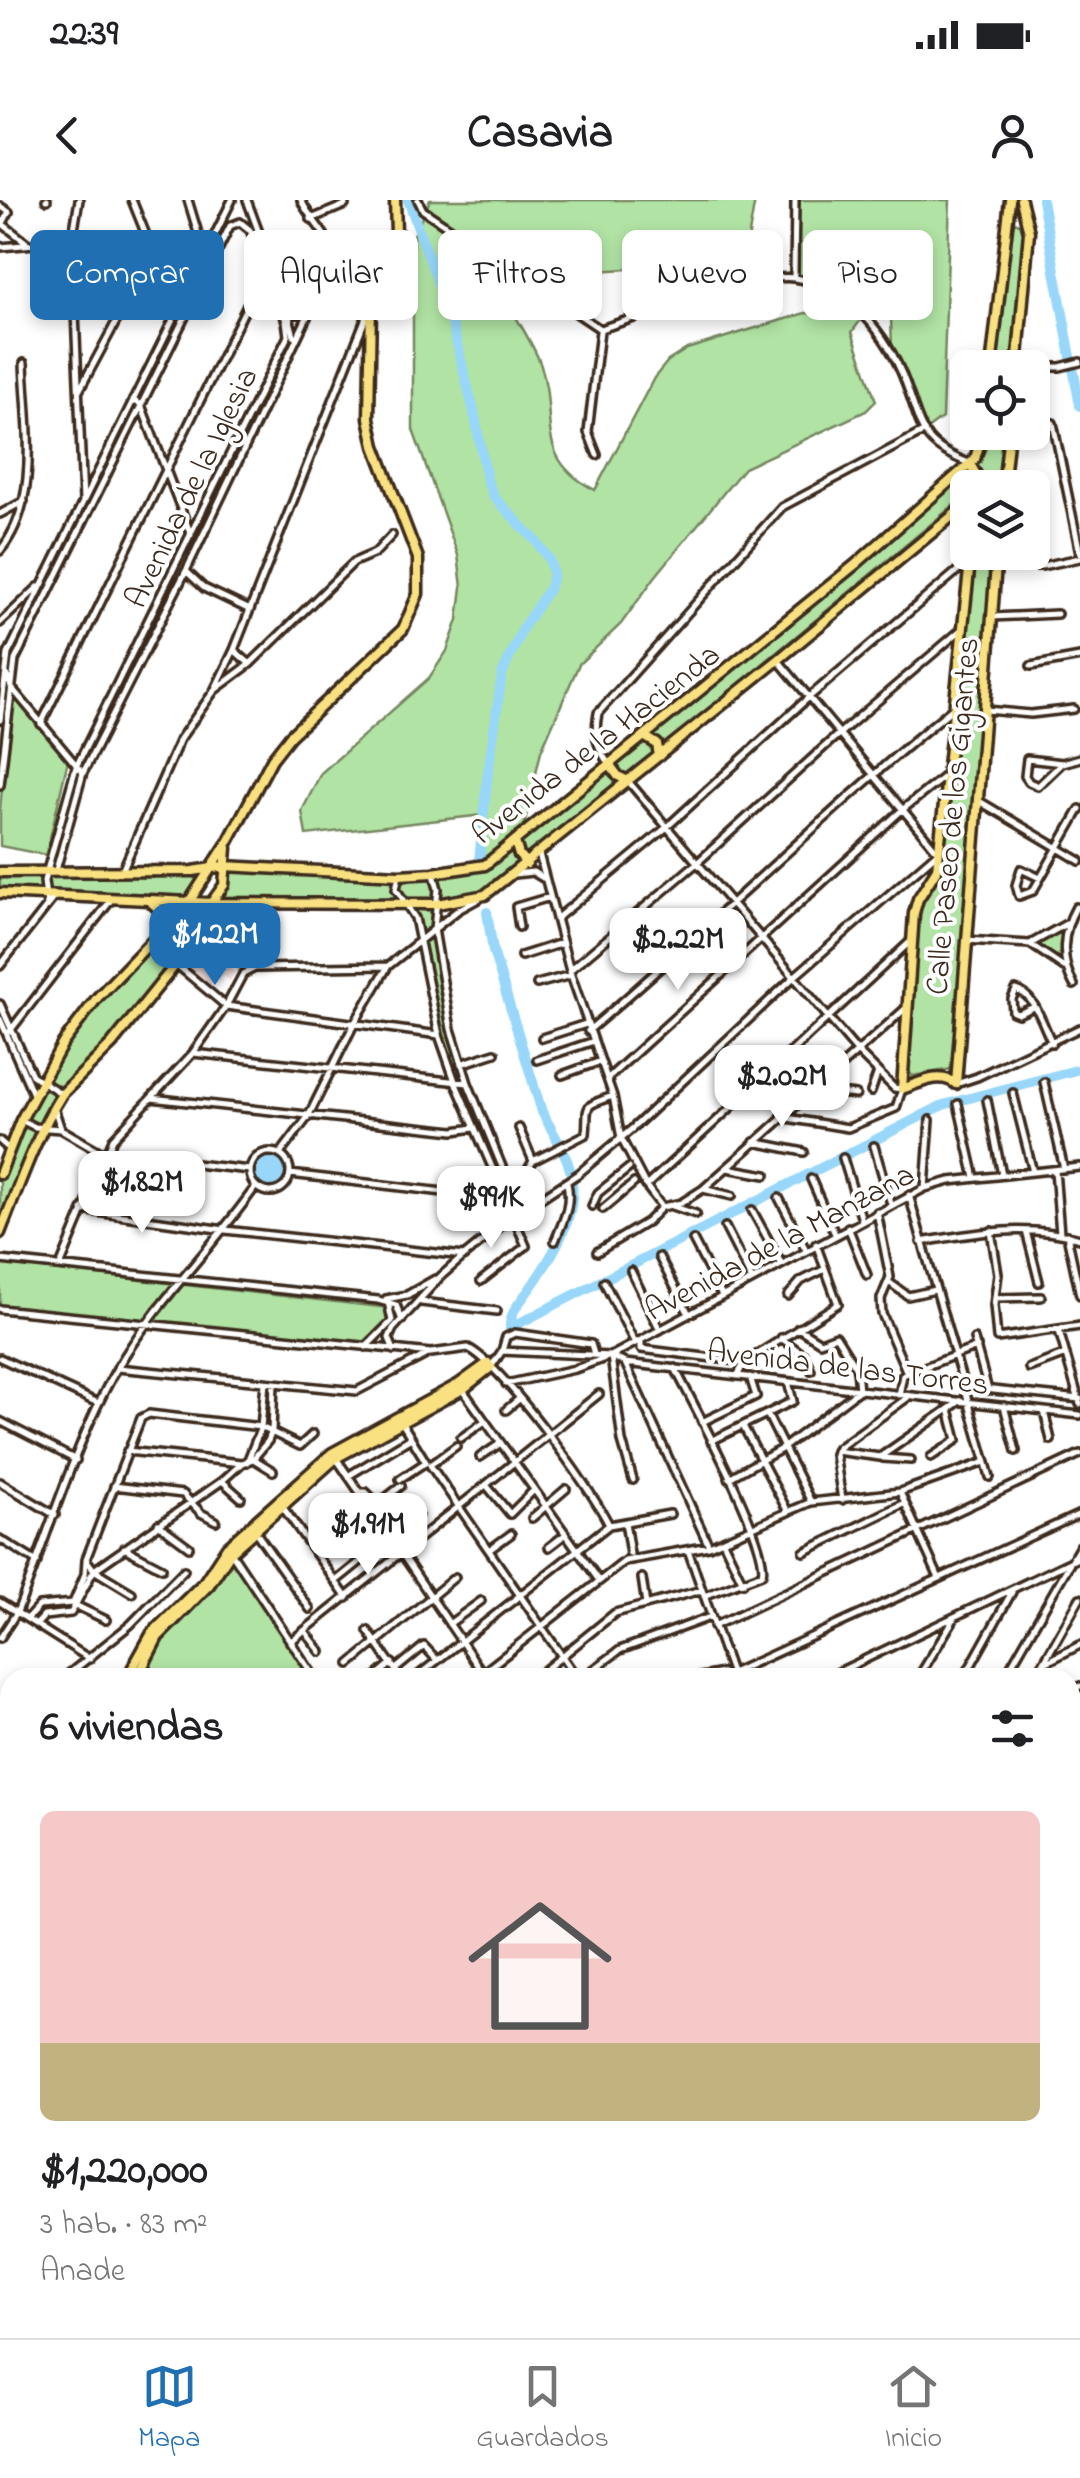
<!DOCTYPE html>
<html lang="es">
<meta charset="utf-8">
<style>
body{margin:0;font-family:"Indie Flower",sans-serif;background:#f2f2f2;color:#202124;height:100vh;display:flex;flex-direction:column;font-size:38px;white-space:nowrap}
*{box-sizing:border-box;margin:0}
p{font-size:32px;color:#757577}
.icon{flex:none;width:55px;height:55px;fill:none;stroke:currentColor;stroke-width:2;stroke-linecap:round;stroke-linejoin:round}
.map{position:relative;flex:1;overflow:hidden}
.panel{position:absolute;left:0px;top:1468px;width:1080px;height:672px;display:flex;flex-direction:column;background:#fff;border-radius:30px 30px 0 0;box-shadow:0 5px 15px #0003}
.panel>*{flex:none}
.banner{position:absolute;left:30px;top:30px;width:1020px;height:90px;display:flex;gap:20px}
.controls{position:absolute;left:950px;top:150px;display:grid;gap:20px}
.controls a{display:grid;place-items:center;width:100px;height:100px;border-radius:15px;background:#fff;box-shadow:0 5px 15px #0003;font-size:50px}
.price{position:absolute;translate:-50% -85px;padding:0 22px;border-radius:20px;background:#fff;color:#222;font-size:32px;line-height:65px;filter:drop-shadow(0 2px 5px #0008)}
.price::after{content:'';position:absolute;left:50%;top:60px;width:30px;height:22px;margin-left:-15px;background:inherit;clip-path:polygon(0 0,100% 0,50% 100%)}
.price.active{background:#1f6fb2;color:#fff}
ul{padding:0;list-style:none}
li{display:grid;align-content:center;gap:20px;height:530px;padding:0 40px}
li span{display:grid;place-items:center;height:310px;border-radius:15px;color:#555}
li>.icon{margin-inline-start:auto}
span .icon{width:180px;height:180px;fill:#fffc;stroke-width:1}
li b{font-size:42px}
h2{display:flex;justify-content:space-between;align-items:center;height:120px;padding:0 40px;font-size:42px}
.chip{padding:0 35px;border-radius:15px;background:#fff;box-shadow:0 5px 15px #0003;font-size:35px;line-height:90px}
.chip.active{background:#1f6fb2;color:#fff}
.status{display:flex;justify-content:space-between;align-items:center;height:70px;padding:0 50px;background:#fff;direction:ltr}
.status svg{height:28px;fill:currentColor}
header{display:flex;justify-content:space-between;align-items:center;height:130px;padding:0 40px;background:#fff;font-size:45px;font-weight:800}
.menu{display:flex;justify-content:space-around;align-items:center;height:140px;border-top:2px solid #e0e0e0;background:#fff;font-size:28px;color:#757577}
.menu a{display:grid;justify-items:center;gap:5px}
.menu .active{color:#1f6fb2}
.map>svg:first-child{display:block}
.built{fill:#f6e4e3}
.green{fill:#b1e3a4;stroke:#768661;stroke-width:2.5}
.water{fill:#98d7f9;stroke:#7392a1;stroke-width:2.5}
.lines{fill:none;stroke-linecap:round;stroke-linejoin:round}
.river{stroke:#98d7f9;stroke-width:10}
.minor-casing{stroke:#3b2a1e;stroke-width:12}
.major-casing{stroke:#3b2a1e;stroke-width:15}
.highway-casing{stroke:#3b2a1e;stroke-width:16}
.minor{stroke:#fff;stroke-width:5}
.major{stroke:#f9e181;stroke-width:8}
.highway{stroke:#f9e181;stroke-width:9}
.labels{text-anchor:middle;stroke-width:8;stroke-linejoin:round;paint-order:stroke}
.street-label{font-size:32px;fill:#3b2a1e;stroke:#fff}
</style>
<div class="status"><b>22:39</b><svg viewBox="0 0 49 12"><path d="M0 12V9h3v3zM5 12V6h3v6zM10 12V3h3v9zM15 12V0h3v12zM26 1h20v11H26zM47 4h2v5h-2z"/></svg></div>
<header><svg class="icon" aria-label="back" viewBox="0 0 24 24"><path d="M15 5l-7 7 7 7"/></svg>Casavia<svg class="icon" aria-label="person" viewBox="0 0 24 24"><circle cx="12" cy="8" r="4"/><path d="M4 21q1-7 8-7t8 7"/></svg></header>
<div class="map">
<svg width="1080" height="2138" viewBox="0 0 1080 2138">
<rect width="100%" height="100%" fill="#fff"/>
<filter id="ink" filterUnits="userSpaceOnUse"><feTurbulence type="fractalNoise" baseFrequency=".01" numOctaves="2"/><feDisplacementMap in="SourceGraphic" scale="20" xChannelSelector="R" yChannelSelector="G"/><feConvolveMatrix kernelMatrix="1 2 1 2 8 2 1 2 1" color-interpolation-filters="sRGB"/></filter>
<g filter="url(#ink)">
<path class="built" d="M199 728 234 773 230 781 223 775 209 788 187 766 186 756Z
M1080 1592V1768L1070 1765V1598Z
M1070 1889H1080V2138H1051L1041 2130H1070Z"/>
<path class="green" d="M430 0H755L748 40 628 69 574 72 507 58 492 77C507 104 527 132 539 160 560 214 530 257 595 290L654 178 668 161 687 149 805 113 825 114 839 98 843 99 794 78 795 0H950L942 218 923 232 892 149 890 82H861L851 105 865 114 852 132 876 201 866 211 744 268 655 377 621 424 579 464 541 551 522 635 526 636 969 271 977 285 968 288 967 294 485 695 437 704 433 673 483 664 479 661 484 615 306 635 302 611 321 573 429 478 447 451 458 420 462 387 458 355 413 230V37Z
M1015 22 1023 26 1025 40 1013 167 996 168 1009 31Z
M988 233H1007L1003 274 986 285 974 267 985 251Z
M976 353H994L952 869 912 876 906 866 921 706 937 681Z
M11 490 68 560 46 655 0 646V610Z
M231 666 431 675 436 689 434 730 439 790 456 855 513 995 503 999 439 835 417 719 406 703H215L228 686Z
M48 671 192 676 196 679 189 701 212 704 200 712 176 764 145 805 61 894 0 1031V977L10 949 63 844 97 798 159 728 162 718 148 702 46 694Z
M0 672 45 676 43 694 0 692Z
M1063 730V762L1038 744Z
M0 1064 389 1108 392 1115 373 1139 363 1142 0 1108Z
M232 1360 311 1477 140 1478 161 1440 217 1384Z
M10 1571V1789H0V1576Z
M360 2130H536L532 2138H362Z"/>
<path class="water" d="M253 972a18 18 0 1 1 36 0a18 18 0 1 1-36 0Z"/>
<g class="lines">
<path class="river" d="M408 0 450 116 474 212 487 280 494 297 536 341 549 359 553 374 550 387 524 426 502 474 487 580 479 661
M1042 0 1080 206
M487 712 493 751 542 912 559 943
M563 951C588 1000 559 1047 531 1087 522 1100 509 1112 510 1128L943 905 1080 869"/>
<defs>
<path id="minor" d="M46 0H47
M79 0 72 41 83 301
M188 0 204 53
M247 0 287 109 294 136
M418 0 423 10 600 129
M0 6 9 12 3 23
M311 19 345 5
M0 22 27 43
M0 47 71 41
M334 57 357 65
M794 77 795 0
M287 109 295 114H308
M600 129C644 116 754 73 794 78 850 86 888 135 906 184 923 230 920 244 969 263
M1019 167H1060L1080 162
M79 191 146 66 148 40 132 0
M133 200 141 205 191 335
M1032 218 1053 223 1080 353
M597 255 588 232 600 131
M0 314 24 301
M0 351C41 301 26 223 24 163
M995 366H1042L1080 358
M186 371 204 388 250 410
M992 417 1057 414
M0 423 38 387
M234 450 250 464
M1031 466 1080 457
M6 473 11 487 83 573
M215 490 250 464 354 362 375 353 392 335
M986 510 1031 514 1074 509
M0 520 8 454 232 0
M41 524 265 69
M1062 563 1038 586 1029 582 1025 576 1027 559 1062 563 1080 558
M609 564C596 547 594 534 598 513L782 307 923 232
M628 581 856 850 894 888 902 889 896 908 848 928 781 917
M0 585 15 460 230 26 240 22 250 30 286 121 288 136 76 567 44 681 47 706
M979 601 1080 661
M539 654 571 775 613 896 621 938 646 986 662 1007
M56 670 83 573 186 371 330 69C340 41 312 25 301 0
M122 671 180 539 214 491 234 450 368 112
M434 674 438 689 434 729 451 829 468 883 520 1011
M514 674 533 672 543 678
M399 675 396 689 415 718 439 835 456 884 526 1046 481 1081
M1040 678 1021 669 1016 685 1019 696 1033 691 1080 609
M556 719 667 627 808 498 969 361
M519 727 516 707 550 697
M966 740 1030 744 1066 724
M1030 744 1064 767
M521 756 562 743
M176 764 226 806 439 835
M0 766 55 696
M570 770 698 662 833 539 962 429
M537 784 571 775
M1074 785C1060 760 1062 732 1076 707
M0 804 32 875 62 894
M1034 807 1018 814 1013 812 1012 799 1016 790C1035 794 1043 826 1052 843
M0 819 33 894
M10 831 111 700
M588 831C712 726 826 611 952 509
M542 838 586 824
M193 853 468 883
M537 860 591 842
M461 864 495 853
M562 875 601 861
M607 879 902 610 945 576
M1044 882 1064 969
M956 884 977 877 1080 828
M811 890 856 895
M871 892 878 872
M1013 893 1033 972
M151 898 454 931 474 928
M987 900 1002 975
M958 904 975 978
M54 908 61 929
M21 920 35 927 61 929 104 954 250 970
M519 928 533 961
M0 941 9 949
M754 942 804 952
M874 946 891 1004
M250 972a20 20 0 1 1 40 0a20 20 0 1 1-40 0Z
M280 954 308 917 354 824 388 766 458 710 480 698
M843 958 862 1020
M727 968 766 975
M1055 970 1060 1033
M290 974 503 999 513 995 533 961 586 934C589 905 580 907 613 896
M811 979 835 1034
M646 986 912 740
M925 988 930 920
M703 989 732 996
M909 995 990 1277
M779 998 806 1050
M592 1006 598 993 629 968
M672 1006 696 1014
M662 1007 681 1003 703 989 906 808
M603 1009 634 983
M82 1010 225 1030 464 1056
M752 1010 781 1063
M877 1012 890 1077 881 1099 882 1114 907 1173
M725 1027 751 1078
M848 1027 867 1075
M991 1031 998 1074 994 1105 997 1138 1080 1126
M1026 1031 1039 1082
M1067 1035 1080 1095
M693 1040 722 1096
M555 1041C563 1021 572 1005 567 983
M921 1042C974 1033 1027 1023 1080 1039
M597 1052 647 1022 662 1007
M659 1057 689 1114
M0 1060 378 1100 396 1105 402 1120
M60 1066 113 939 193 853 226 806 243 774 255 768 388 766
M631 1071 660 1130
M604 1082 635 1143
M890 1083 908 1096 935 1090
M788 1096 801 1081 825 1069
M995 1098 1041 1097
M386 1099 407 1095 435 1079
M421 1102 497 1111
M0 1109 431 1153 468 1148C500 1163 592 1289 609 1325
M1059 1131 1080 1204
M781 1138 804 1155 811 1170
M974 1139 988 1190
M641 1142V1149L745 1162
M366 1147 392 1121 388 1102
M394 1150 389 1138 393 1129 440 1077 464 1056 512 1017 578 974 633 928 794 777 938 652 778 460
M502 1151 611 1156 625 1163 1080 1215
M611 1156 622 1241 633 1280
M0 1158 98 1203
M625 1163 709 1346
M491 1167 502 1151 506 1137 515 1133 591 1144 594 1154
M117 1168 357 1191 428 1154
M675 1168C692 1202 771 1346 762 1374L704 1396
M1029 1168 1066 1154
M737 1176 745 1162 838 1104 816 1044
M506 1184 575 1169 611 1156 925 988 950 981 1080 967
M964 1187 1080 1199
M463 1190 598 1379
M899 1195 903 1175 977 1147
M1004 1206 1016 1251
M506 1210 519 1199
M1044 1211 1051 1240
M767 1214 811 1302
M0 1221 76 1260
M702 1222 756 1196 750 1177
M743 1226 787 1310
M461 1238 485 1221
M711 1241 793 1201 788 1182
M456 1246 430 1265 577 1478
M127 1251 242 1263
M836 1251 880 1257 960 1201
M480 1257 501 1243
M931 1257 957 1240 949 1209
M252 1258 273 1271
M336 1258 391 1338 418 1315
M883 1258 911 1260
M247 1262 261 1227 265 1183
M348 1276 411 1238
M729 1278 783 1248 859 1190 857 1170 836 1136 820 1142 798 1128
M400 1279 426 1262 402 1223
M222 1281 241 1298
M0 1282 55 1315
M114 1286 183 1294 201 1313 216 1321
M487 1286 510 1314 534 1290
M361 1292H366L378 1304 401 1286
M900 1292 939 1378
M842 1300 835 1254 838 1248 907 1198
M282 1306 347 1398
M532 1318 566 1289
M625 1322 630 1354
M158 1324 189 1347
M255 1331 310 1409
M346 1332 372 1311
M0 1339 37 1362
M723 1341 743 1383
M549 1347 566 1334
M124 1348 162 1368
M489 1350 511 1334
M688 1350 731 1472
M231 1352 315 1478
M804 1352 905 1303
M402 1354 486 1478
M642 1378 646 1405
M336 1381 378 1347
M132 1393 94 1370 86 1359 141 1218 149 1214 261 1227 300 1246 313 1234
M0 1402 90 1459
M77 1406 106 1420
M28 1418 39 1406 73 1403 85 1374 86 1360
M37 1424 44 1416 71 1413 94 1370 222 1281 242 1263 253 1259 268 1241 272 1231 274 1184
M449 1424 481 1401
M714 1426 1080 1254
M305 1431 321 1452
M368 1431 401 1478
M0 1438 17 1412C48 1335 76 1240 116 1170 155 1103 212 1049 256 986
M290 1442 599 1194
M350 1464 455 1377
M1043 1464 1080 1445
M396 1469 424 1446 437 1460
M65 1477 130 1425 184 1370
M374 1478 392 1463
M415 1478 609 1325 670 1314
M476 1478 625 1361 709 1346 811 1302 900 1292 985 1262
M535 1478 615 1413 702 1390
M582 1478 620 1450 710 1417
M695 1478 723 1473
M721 1478 1080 1314
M826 1478 1080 1357
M918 1478 954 1419
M964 1478 1012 1392
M1004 1478 1080 1346
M1012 1478 1021 1473 1026 1478
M1035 1478 1080 1398
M1070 1491 1080 1486
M1070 1531 1080 1525
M1070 1570 1080 1565
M0 1813 10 1812
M0 1855 10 1854
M0 1903 10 1900
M0 1949 10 1945
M0 1960 10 1958
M0 2017 10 2006
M0 2069 10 2068
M49 2130 50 2138
M758 2130 769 2138
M820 2130 832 2138
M67 2138 110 2130
M351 2138 353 2130
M721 2138 729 2130
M866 2138 872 2130
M908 2138 914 2130
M919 2138 924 2130"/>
<path id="major" d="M991 168 1010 0
M1017 168 1029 32 1021 0
M970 264 984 288
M990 288 1004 275
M1003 288 1009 232
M644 536 657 544 659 556
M609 564 618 576 628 581
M515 642 519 655 527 664
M0 672 193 671 225 666 399 675 433 673 485 665 856 364 975 259 983 232
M0 693 212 703 437 704 485 695 778 460 968 303
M152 703 165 715 164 727
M956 884C940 871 920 883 902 889L914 713 918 699 937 669 971 352
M956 884 997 352
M0 974 21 920 63 843 97 798 189 702 228 642 272 559 290 536 403 429 418 394V358L375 246 369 218 371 105 396 33 395 0
M0 1033C19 986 35 937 62 894L112 844 176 764 196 724 224 685 227 648
M127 1478 152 1433 204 1382 227 1347 332 1253 459 1184 488 1163
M137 1478 158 1437 209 1385 231 1352 336 1258 463 1189 491 1167
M0 1562 10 1556
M0 1572 10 1567
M1070 1781 1080 1783
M1070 1868 1080 1869
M102 2138 145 2130
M282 2138 326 2130"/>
<path id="highway" d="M1070 1798 1080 1801
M1070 1843 1080 1844
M1070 1852 1080 1853
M1070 1863 1080 1864
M1070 1875 1080 1874
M322 2131 323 2130
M159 2138 202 2130
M198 2138 238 2130
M252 2138 298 2130
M638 2138 647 2130
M655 2138 663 2130"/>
</defs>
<use href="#minor" class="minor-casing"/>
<use href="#major" class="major-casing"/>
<use href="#highway" class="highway-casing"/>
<use href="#minor" class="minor"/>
<use href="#major" class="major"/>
<use href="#highway" class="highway"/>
</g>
</g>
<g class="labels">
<g class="street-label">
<text transform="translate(190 287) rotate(-64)" y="11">Avenida de la Iglesia</text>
<text transform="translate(595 543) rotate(-38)" y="11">Avenida de la Hacienda</text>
<text transform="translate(951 616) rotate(-85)" y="11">Calle Paseo de los Gigantes</text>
<text transform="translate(779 1041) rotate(-28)" y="11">Avenida de la Manzana</text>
<text transform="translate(848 1166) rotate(7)" y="11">Avenida de las Torres</text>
</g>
</g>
</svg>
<div class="controls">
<a><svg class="icon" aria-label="locate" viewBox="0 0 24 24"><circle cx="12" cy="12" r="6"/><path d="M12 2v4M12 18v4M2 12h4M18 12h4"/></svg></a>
<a><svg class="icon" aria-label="layers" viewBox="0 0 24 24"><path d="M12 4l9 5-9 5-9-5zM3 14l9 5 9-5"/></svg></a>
</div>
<b class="price active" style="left:215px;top:788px">$1.22M</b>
<b class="price" style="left:678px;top:793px">$2.22M</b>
<b class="price" style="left:782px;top:930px">$2.02M</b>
<b class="price" style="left:142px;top:1036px">$1.82M</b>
<b class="price" style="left:491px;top:1051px">$991K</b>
<b class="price" style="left:368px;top:1378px">$1.91M</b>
<div class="banner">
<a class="chip active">Comprar</a>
<a class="chip">Alquilar</a>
<a class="chip">Filtros</a>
<a class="chip">Nuevo</a>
<a class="chip">Piso</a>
</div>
<section class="panel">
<h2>6 viviendas<svg class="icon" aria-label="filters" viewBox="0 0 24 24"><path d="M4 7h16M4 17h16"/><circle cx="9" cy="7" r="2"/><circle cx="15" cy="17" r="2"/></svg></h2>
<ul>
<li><span style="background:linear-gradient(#f6c9c9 75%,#c2b280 0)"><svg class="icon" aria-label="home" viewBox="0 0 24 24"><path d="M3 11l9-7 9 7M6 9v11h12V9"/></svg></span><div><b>$1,220,000</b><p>3 hab. · 83 m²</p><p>Anade</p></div></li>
</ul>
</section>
</div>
<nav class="menu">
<a class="active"><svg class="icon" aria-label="map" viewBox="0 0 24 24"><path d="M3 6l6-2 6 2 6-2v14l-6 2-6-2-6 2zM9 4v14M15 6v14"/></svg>Mapa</a>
<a><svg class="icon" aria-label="saved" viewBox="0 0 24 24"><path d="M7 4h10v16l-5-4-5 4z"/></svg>Guardados</a>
<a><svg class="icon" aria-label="home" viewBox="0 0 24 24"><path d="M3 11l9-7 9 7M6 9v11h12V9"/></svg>Inicio</a>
</nav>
